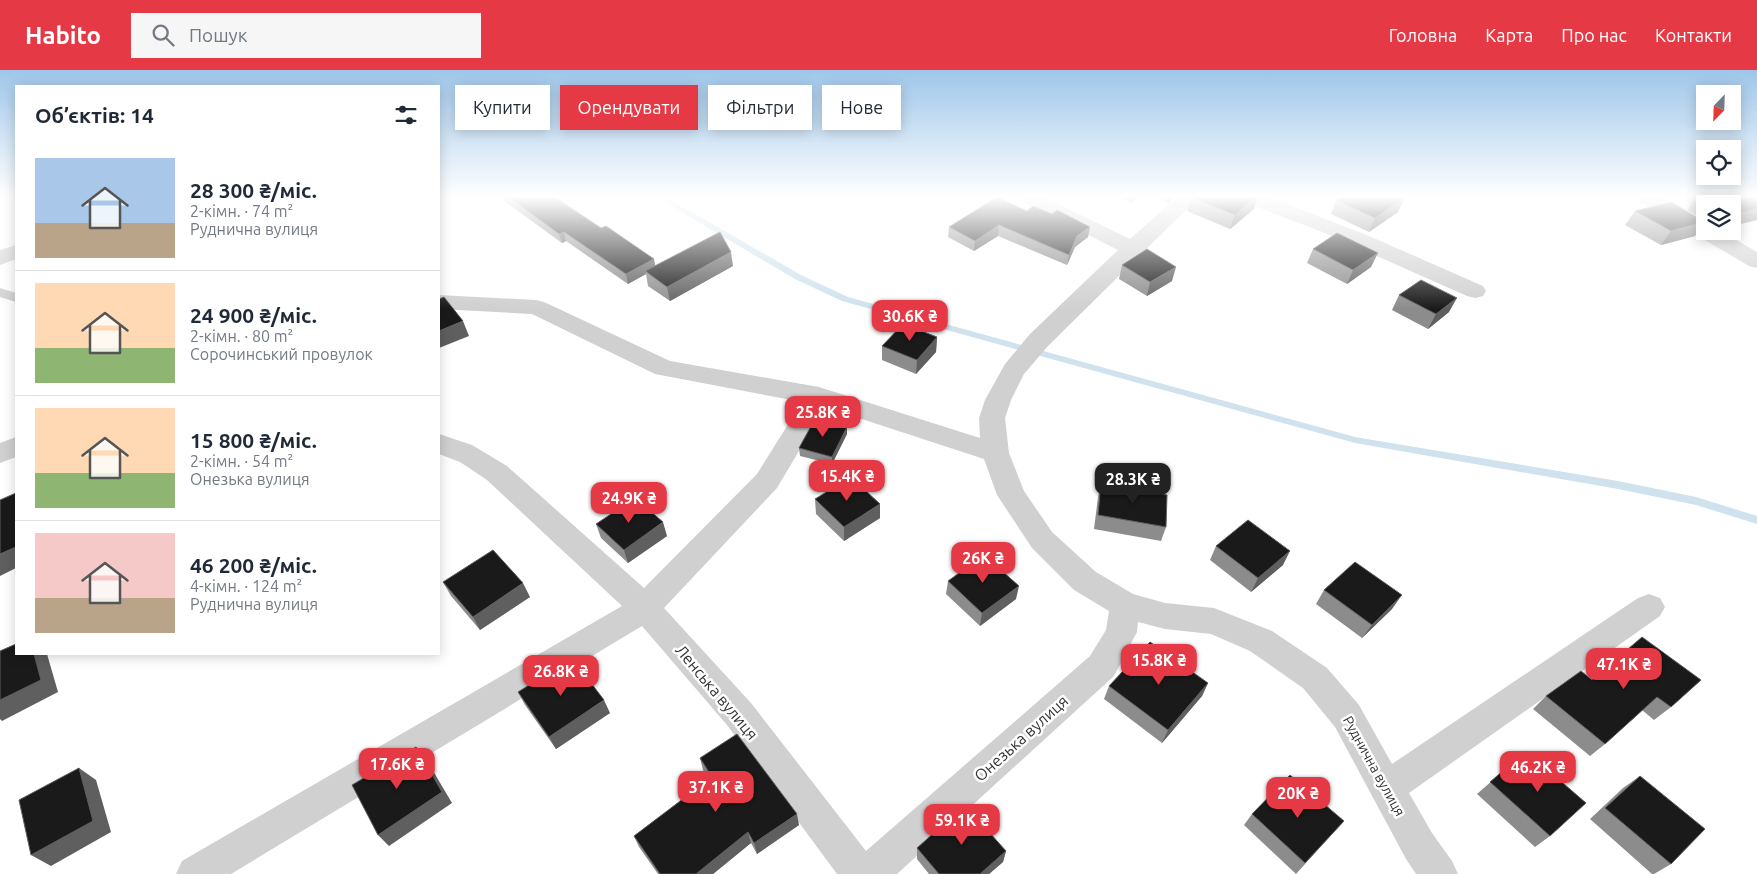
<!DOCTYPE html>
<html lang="uk">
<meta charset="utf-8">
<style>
body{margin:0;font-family:Ubuntu,sans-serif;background:#f6f6f7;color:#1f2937;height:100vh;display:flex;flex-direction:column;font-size:19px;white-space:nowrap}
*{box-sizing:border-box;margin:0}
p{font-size:16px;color:#747a83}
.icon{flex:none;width:28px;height:28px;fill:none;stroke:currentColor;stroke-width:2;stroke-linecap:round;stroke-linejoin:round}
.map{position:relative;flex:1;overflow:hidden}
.panel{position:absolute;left:15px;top:15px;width:425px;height:570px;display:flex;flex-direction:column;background:#fff;border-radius:0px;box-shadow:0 2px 12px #0003}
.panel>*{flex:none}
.top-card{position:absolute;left:455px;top:15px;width:475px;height:45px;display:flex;gap:10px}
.needle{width:32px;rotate:203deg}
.fabs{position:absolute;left:1696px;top:15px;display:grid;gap:10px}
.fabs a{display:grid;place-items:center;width:45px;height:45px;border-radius:0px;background:#fff;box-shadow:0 2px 12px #0003;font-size:25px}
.price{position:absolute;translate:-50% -42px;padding:0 11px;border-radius:10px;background:#e63946;color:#fff;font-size:16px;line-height:32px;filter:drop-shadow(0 1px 2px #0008)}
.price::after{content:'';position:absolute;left:50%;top:30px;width:15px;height:11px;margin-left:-8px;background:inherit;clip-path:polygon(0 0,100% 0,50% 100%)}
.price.selected{background:#222;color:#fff}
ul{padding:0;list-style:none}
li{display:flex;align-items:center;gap:15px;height:125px;padding:0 20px}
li+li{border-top:1px solid #e0e1e3}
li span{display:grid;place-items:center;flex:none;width:140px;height:100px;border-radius:0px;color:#555}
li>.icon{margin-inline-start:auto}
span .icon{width:60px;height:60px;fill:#fffc;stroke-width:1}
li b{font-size:21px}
h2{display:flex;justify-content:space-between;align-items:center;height:60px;padding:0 20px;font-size:21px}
.pill{padding:0 18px;border-radius:0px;background:#fff;box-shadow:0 2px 12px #0003;font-size:18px;line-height:45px}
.pill.selected{background:#e63946;color:#fff}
header{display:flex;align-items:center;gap:30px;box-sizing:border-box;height:70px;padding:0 25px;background:#e63946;color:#fff}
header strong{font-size:24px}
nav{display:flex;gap:28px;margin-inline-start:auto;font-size:18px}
.search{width:350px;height:45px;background:#f6f6f7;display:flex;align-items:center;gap:12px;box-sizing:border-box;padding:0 18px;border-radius:0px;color:#747a83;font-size:19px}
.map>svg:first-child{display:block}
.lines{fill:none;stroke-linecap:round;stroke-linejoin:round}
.stream{fill:#cfe2ee;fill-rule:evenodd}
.service{fill:#d0d0d0;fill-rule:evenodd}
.minor{fill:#d0d0d0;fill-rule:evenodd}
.tertiary{fill:#d0d0d0;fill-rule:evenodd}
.wall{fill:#8c8c8c}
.shaded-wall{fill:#5f5f5f}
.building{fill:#1a1a1a;stroke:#5f5f5f}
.labels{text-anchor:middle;stroke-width:5;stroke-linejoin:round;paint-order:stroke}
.street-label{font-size:14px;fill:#333;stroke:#fff}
.near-street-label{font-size:16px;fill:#333;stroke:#fff}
</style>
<header>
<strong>Habito</strong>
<div class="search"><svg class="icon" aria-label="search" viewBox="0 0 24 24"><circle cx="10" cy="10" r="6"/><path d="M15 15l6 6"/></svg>Пошук</div>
<nav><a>Головна</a><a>Карта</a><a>Про нас</a><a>Контакти</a></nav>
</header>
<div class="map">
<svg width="1757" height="804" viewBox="0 0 1757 804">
<rect width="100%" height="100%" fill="#fff"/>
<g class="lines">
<path class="stream" d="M654 126H664L801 205 848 227 1355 367 1618 411 1696 427 1757 446V454L1696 435 1618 419 1355 373 842 231 795 209Z"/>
<path class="service" d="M0 218 16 223V232L0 227Z"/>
<path class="minor" d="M1016 126H1042L1130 169 1178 126H1200L1048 276 1024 304 1011 330 1005 348 1009 383 1024 421 1052 462 1096 502 1133 524 1165 533 1214 538 1272 561 1327 598 1359 635 1392 694 1638 528 1649 524 1660 528 1665 537 1660 546 1409 723 1432 763 1452 791 1458 804H1416L1406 789 1335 657 1303 618 1250 581 1211 564 1165 559 1138 552 1137 562 1114 606 897 804H837L727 655 642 556 231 804H176L182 791 622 536 487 410 460 392 439 384V364L472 375 507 396 644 518 757 404 802 332 655 304 532 244 439 239V225L536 230 544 232 670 291 819 317 980 368 979 348 985 330 1005 294 1030 264 1118 180 1019 130ZM825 337 984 389 997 425 1032 478 1074 520 1109 541 1106 560 1090 586 866 781 751 633 664 538 777 418Z
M1236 126H1266L1282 132 1369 166 1483 216 1486 221 1483 226 1475 228 1467 226 1325 163 1239 130Z
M1634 126H1659L1705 152V161H1721L1757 182V198L1749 196 1637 130Z
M16 367V387L0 393V373Z"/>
<path class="tertiary" d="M16 175V189L0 195V180Z"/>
</g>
<path class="wall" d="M502 126H553L656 196H733L670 231 648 216 646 204 628 214 566 171 562 173 503 130Z
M1119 126H1139L1131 133Z
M1152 126H1175L1168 133Z
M1697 126H1753L1757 128V150L1732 156V134H1705V150L1687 140Z
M1191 127 1254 139 1230 159 1187 141Z
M1336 130 1398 142 1369 162 1331 144Z
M1027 141 1088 167 1075 177 1067 195 998 166 974 181 948 167 949 157Z
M1635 141 1695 166 1661 175 1625 155Z
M1313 179 1371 197 1347 214 1307 193Z
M1122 195 1172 211 1147 226 1119 209Z
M1399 225 1449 242 1428 259 1392 240Z
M937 267 936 282 916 304 882 290V276Z
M847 364 832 394 800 386 799 378Z
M1101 413 1166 457 1161 471 1094 459 1098 427Z
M815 429 880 448 844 471 816 444Z
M596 454 667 466 628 493 601 468Z
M1216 476 1283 495 1251 522 1210 490Z
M948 511 1016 529 980 556 946 524Z
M443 512 530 527 480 560 451 526Z
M1324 520 1392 539 1362 568 1316 534Z
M1592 610H1701L1671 637 1654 650 1642 640 1605 674 1590 686 1533 639 1546 626Z
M1208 613 1202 626 1162 673 1104 629 1109 616Z
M518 622 610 643 556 679 525 635Z
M1526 681 1550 766 1535 777 1477 724Z
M700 688 799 755 757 784 751 773 713 804H658L639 777 634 766 709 709 703 700Z
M1640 706 1671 794 1654 804H1652L1590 749 1623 718Z
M1252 744 1344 751 1296 804 1244 755Z
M917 778 1006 781 1003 792 989 804H929L917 789Z"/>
<path class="shaded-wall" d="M1132 126H1139L1131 133Z
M1169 126H1175L1168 133Z
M1257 126H1258L1254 139 1230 159 1235 145Z
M1405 128 1398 142 1369 162 1375 148Z
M1757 139V150L1732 156V145Z
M1705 152 1695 166 1661 175 1671 161Z
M999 155 998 166 974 181 975 171Z
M1090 157 1088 167 1075 177 1067 195 1069 185 1077 166Z
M564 162 566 171 562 173 559 164Z
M731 182 733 196 670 231 667 217Z
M1378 183 1371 197 1347 214 1353 200Z
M654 189 656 199 645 201 646 204 628 214 626 204Z
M1176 197 1172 211 1147 226 1150 212Z
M1457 228 1449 242 1428 259 1436 244Z
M463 251 469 266 439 278V261Z
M937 267 936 282 916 304 917 290Z
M847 357V364L832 394V387Z
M880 434V448L844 471V457Z
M663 452 667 466 628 493 624 480Z
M16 477V498L0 506V484Z
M1290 481 1283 495 1251 522 1258 508Z
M523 513 530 527 480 560 473 547Z
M1019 516 1016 529 980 556 982 543Z
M1402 525 1392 539 1362 568 1372 555Z
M34 584H47L58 622 2 651 0 649V630Z
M1208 613 1202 626 1162 673 1168 660Z
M604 630 610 643 556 679 549 667Z
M416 677 426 689 452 733 389 776 378 765Z
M79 698 96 710 111 762 51 796 31 785Z
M797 744 799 755 757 784 754 773Z
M748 762 751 773 713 804H696Z
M1006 781 1003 792 989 804H980Z"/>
<path class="building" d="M507 126H553L601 158 606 156 654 189 626 204 564 162 559 164Z
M1192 126H1257L1235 145 1191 127Z
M1342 126H1400L1405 128 1375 148 1336 130Z
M1698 126H1753L1757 128V139L1732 145V134H1712Z
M997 127 1027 141 1033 136 1052 144 1057 140 1090 157 1077 166 1069 185 999 155 975 171 949 157Z
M1671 132 1705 152 1671 161 1635 141Z
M720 162 731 182 667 217 645 201Z
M1337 163 1378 183 1353 200 1313 179Z
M1147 179 1176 197 1150 212 1122 195Z
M1421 210 1457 228 1436 244 1399 225Z
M444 227 463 251 439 261V229Z
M903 254 937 267 917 290 882 276Z
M815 349 847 357 832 387 799 378Z
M851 407 880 434 844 457 815 429Z
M1101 413 1167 425 1166 457 1098 445Z
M16 423V477L0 484V430Z
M635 428 663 452 624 480 596 454Z
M1248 450 1290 481 1258 508 1216 476Z
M493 480 523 513 473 547 443 512Z
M984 485 1019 516 982 543 948 511Z
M1355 492 1402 525 1372 555 1324 520Z
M1642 567 1701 610 1671 637 1657 627 1605 674 1546 626 1581 601 1592 610Z
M1150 572 1208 613 1168 660 1109 616Z
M16 574V584H34L41 610 0 630V581Z
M572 588 604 630 549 667 518 622Z
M737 664 797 744 754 773 748 762 696 804H660L634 766 712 707 700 688Z
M416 677 442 722 378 765 352 715Z
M1526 681 1586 733 1550 766 1490 712Z
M79 698 93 751 31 785 19 730Z
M1290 705 1344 751 1305 793 1252 744Z
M1640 706 1705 759 1671 794 1605 738Z
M965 735 1006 781 980 804H939L917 778Z"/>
<linearGradient id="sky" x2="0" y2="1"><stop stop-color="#9ec6ea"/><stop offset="0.53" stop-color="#fff"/><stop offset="1" stop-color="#fff" stop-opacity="0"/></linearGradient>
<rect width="1757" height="239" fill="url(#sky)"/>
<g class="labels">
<g class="street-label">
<text transform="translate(1374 696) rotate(61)" y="5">Руднична вулиця</text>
</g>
<g class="near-street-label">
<text transform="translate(717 622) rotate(50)" y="6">Ленська вулиця</text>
<text transform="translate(1021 668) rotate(-42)" y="6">Онезька вулиця</text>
</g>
</g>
</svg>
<div class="fabs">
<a><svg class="needle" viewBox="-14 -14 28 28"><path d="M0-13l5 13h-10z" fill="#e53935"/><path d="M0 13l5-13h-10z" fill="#747a83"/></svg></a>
<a><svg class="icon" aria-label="locate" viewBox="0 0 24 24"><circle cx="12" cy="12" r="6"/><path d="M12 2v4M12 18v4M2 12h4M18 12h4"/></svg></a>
<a><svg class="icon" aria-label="layers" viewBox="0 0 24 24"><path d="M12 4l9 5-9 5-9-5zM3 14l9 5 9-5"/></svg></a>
</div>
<b class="price" style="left:910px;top:272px">30.6K ₴</b>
<b class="price" style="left:823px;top:368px">25.8K ₴</b>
<b class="price" style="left:847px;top:432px">15.4K ₴</b>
<b class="price selected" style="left:1133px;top:435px">28.3K ₴</b>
<b class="price" style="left:629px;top:454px">24.9K ₴</b>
<b class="price" style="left:983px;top:514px">26K ₴</b>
<b class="price" style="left:1159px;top:616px">15.8K ₴</b>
<b class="price" style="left:1624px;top:620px">47.1K ₴</b>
<b class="price" style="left:561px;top:627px">26.8K ₴</b>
<b class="price" style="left:397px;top:720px">17.6K ₴</b>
<b class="price" style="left:1538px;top:723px">46.2K ₴</b>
<b class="price" style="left:716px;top:743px">37.1K ₴</b>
<b class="price" style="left:1298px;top:749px">20K ₴</b>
<b class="price" style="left:962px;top:776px">59.1K ₴</b>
<div class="top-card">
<a class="pill">Купити</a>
<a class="pill selected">Орендувати</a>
<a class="pill">Фільтри</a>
<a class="pill">Нове</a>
</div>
<section class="panel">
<h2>Об’єктів: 14<svg class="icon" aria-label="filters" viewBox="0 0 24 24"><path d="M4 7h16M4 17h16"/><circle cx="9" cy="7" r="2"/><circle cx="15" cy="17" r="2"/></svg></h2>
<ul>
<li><span style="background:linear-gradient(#a9c7e8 65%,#b9a48a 0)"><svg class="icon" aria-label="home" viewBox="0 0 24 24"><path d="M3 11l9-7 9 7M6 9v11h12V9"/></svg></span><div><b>28 300 ₴/міс.</b><p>2-кімн. · 74 m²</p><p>Руднична вулиця</p></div></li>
<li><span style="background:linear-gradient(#ffd9b3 65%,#8fb573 0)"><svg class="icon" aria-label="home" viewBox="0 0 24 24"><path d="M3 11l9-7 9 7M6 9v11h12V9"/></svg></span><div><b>24 900 ₴/міс.</b><p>2-кімн. · 80 m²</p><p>Сорочинський провулок</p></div></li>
<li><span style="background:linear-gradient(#ffd9b3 65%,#8fb573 0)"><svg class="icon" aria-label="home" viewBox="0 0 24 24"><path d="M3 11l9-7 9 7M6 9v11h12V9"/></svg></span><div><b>15 800 ₴/міс.</b><p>2-кімн. · 54 m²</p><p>Онезька вулиця</p></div></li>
<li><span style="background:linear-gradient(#f6c9c9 65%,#b9a48a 0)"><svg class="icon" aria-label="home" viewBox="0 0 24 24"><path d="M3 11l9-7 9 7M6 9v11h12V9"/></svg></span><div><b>46 200 ₴/міс.</b><p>4-кімн. · 124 m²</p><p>Руднична вулиця</p></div></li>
</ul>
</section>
</div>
